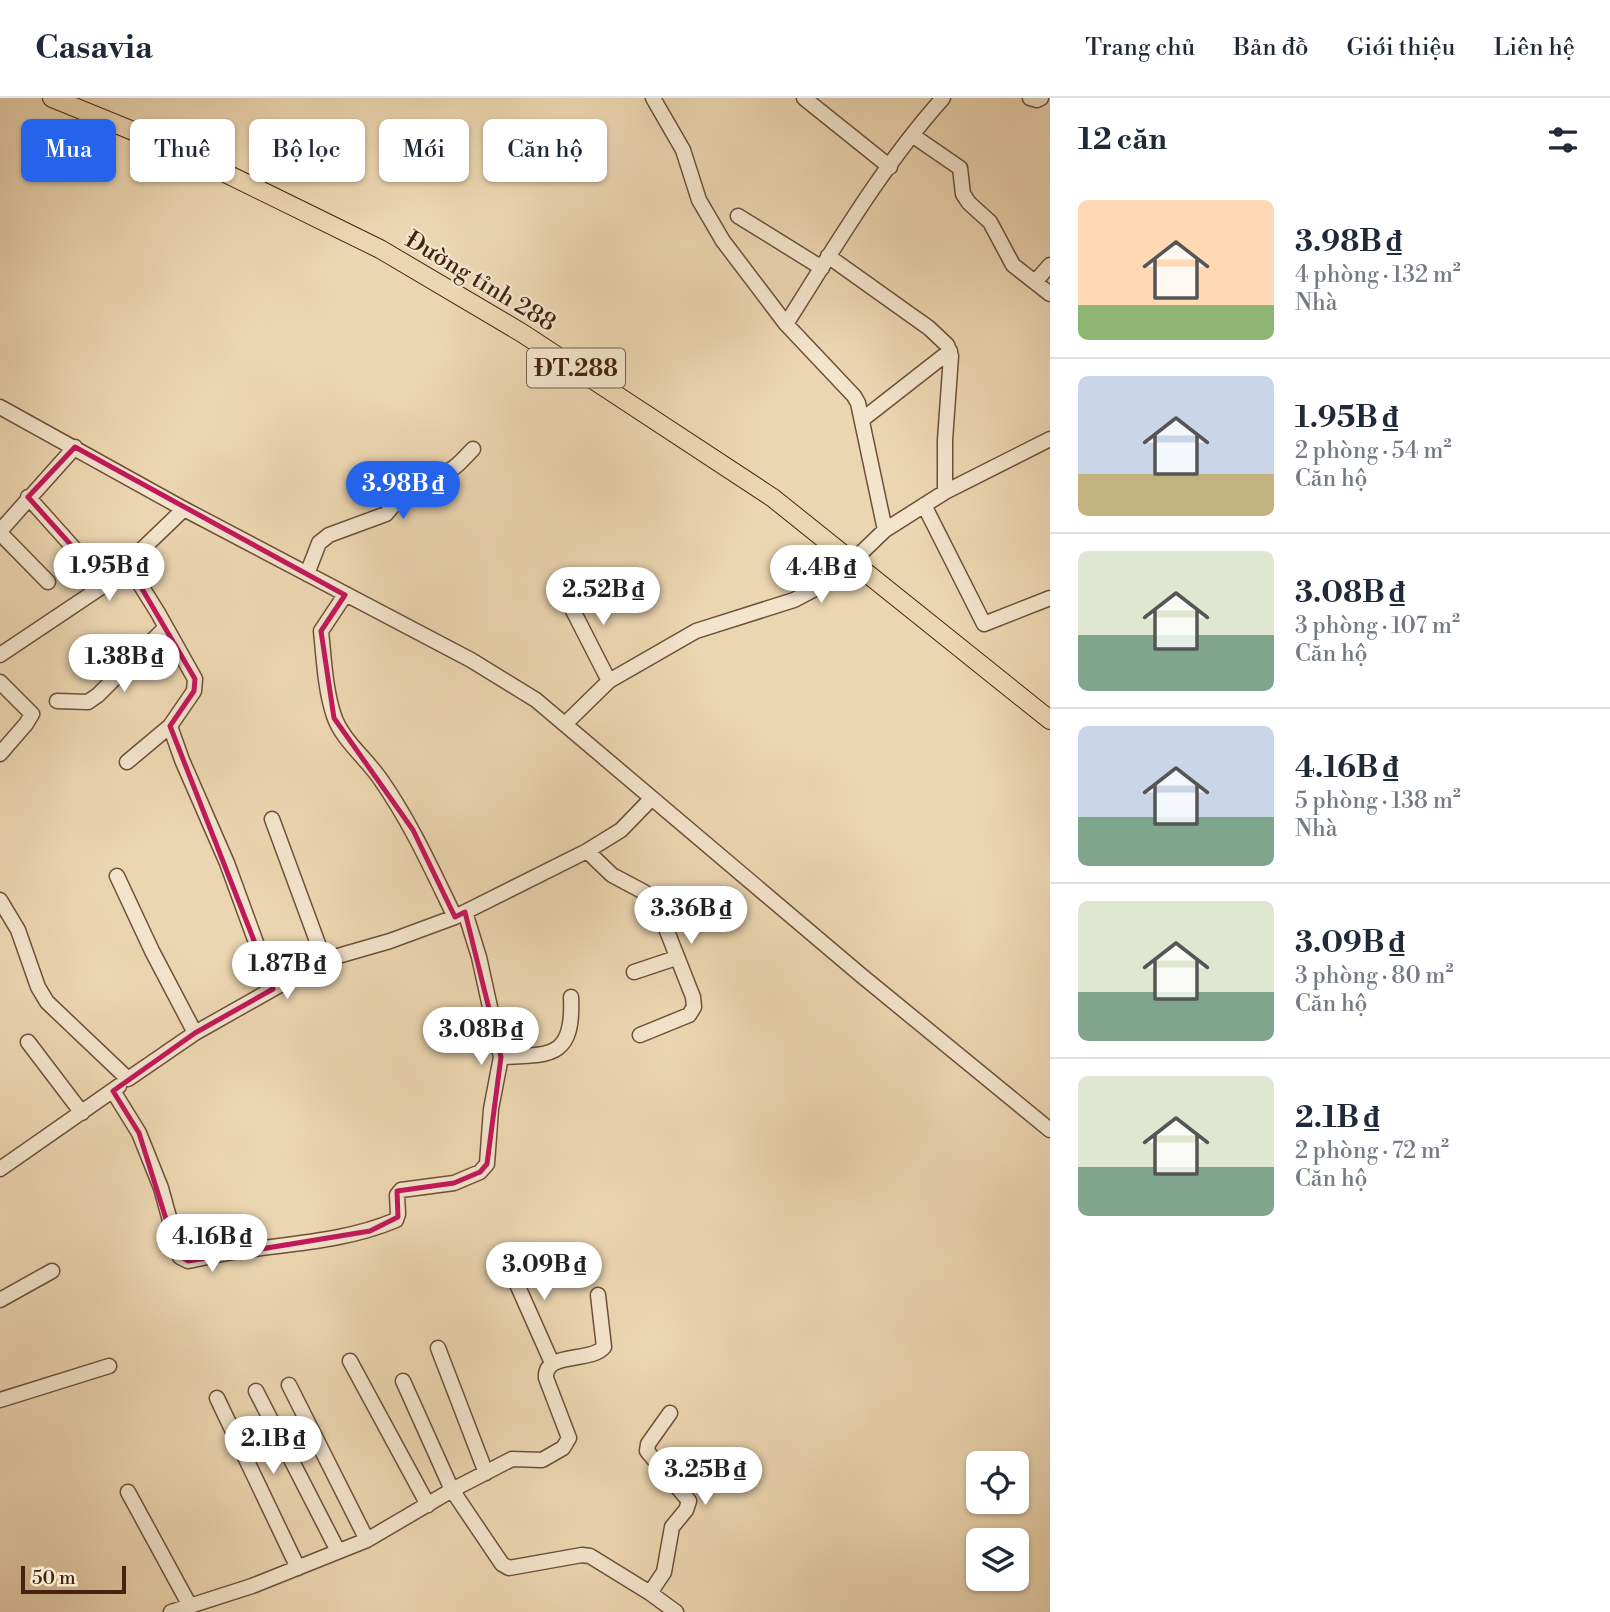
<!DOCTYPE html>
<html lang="vi">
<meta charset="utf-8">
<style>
body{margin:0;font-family:"Libre Bodoni",serif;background:#f2f2f3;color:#1f2937;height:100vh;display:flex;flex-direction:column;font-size:26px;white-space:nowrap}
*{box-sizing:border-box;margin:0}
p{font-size:23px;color:#747a83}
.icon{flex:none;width:38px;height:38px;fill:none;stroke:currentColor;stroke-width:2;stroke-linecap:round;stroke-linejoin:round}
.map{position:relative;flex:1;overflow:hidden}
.details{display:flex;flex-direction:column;background:#fff;width:560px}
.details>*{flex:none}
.guide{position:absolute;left:21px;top:21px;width:665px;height:63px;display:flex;gap:14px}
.buttons{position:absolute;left:966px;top:1353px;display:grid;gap:14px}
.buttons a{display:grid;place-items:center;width:63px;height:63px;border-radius:10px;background:#fff;box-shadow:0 2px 5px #0004;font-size:35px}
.scale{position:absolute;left:21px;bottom:18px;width:105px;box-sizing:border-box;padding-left:7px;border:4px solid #442411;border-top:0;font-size:19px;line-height:24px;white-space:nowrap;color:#442411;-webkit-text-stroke:5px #f3e4cc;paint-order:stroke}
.price{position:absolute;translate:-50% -60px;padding:0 16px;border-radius:24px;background:#fff;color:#222;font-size:23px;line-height:46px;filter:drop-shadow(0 2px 4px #0008)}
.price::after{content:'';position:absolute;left:50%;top:42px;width:21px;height:16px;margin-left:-10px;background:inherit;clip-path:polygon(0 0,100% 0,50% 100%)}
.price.current{background:#2563eb;color:#fff}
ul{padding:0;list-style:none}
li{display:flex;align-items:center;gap:21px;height:175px;padding:0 28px}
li+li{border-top:2px solid #e0e1e3}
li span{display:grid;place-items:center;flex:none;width:196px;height:140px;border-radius:10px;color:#555}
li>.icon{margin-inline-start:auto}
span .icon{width:84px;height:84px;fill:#fffc;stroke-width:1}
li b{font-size:30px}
h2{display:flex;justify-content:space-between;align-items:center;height:84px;padding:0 28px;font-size:30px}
.chip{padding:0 24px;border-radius:10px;background:#fff;box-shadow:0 2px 5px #0004;font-size:24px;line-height:63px}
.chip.current{background:#2563eb;color:#fff}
header{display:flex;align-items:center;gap:42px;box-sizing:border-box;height:98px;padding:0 35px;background:#fff;border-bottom:2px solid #e0e1e3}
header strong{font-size:33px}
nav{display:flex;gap:38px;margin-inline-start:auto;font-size:24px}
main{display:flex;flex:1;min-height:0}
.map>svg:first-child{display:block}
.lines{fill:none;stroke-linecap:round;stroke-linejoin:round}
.minor-casing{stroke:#6e5039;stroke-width:17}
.major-casing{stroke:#442411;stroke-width:20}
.minor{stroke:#f3e4cc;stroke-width:14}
.major{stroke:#ecd6b1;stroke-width:18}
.marked{fill:none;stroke:#c2185b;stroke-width:5;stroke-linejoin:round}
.labels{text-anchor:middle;stroke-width:5;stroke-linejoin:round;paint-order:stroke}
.shield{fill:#f3e4cc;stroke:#785e49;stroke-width:2}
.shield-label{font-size:23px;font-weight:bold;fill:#442411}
.street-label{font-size:24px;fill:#442411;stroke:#f3e4cc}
</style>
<header>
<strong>Casavia</strong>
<nav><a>Trang chủ</a><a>Bản đồ</a><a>Giới thiệu</a><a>Liên hệ</a></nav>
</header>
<main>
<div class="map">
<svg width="1050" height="1514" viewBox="0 0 1050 1514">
<rect width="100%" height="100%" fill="#ecd6b1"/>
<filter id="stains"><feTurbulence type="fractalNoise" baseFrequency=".00286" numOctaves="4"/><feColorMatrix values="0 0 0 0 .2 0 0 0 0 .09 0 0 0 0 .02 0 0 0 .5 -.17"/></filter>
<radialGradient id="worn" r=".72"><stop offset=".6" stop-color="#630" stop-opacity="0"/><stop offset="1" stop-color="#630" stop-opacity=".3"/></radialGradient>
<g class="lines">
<defs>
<path id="minor" d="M653 0 683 52 699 102 723 143 786 226 854 298 858 305 885 432
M804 0 890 69
M1030 0 1037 2 1041 0
M912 37 960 70 963 96 969 105 990 124 1013 167 1050 196
M738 118 822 170
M828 158 929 230 947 247 951 258 945 342V394
M1035 184 1050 167
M786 226C835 149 882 68 943 0
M0 309 184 411 471 562 536 602 862 878 1050 1032
M863 321 950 253
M28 399 106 486
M924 407 984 526 1050 500
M0 433 75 349
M0 435 48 484
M128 467 158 515 195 581 194 593 170 628 182 662 227 765 273 891
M307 476 319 445 329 437 386 416 418 378C427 372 436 377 446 374 456 371 465 359 473 351
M563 493 609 583
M345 497 321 533C324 561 325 591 334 618 342 642 367 661 381 682 411 725 432 772 455 819
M0 557 106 486 184 411
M0 584 32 616 26 626 0 656
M57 603 88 604 98 597 166 529
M565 626 609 583 696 533 794 502 834 481 885 432 945 394 1050 341
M127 664 170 628
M272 721 324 862
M587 753 612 777 644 794 665 828 693 899 694 909 689 917 640 937
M117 778 152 853 195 935
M0 802 18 832 38 889 47 904 128 981 195 935 324 862 390 843 455 819 587 753 621 732 652 700
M634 874 676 860
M28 944 82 1015
M501 959C551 957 574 960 571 899
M113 993 139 1035 161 1090 180 1159 188 1163C208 1159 228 1154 247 1152 298 1145 349 1142 396 1122L398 1116 397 1097 401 1092 454 1085 480 1074 487 1066 491 1011 501 959 479 859 465 814
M0 1071 119 988
M504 1157 552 1265
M0 1202 52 1173
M438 1250 486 1375
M350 1263 428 1407
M403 1283 452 1392 512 1361 542 1362 563 1350 569 1340 546 1280C544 1253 591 1265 604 1249L598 1197
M289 1287 367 1442
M256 1293 338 1453
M217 1300 298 1470
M0 1302 109 1268
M670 1315 648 1346 647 1353 689 1403 686 1412 672 1429 664 1474 650 1495 676 1514
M128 1394 190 1508
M171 1514 252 1488 367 1442 452 1392 502 1466 509 1470 582 1457 590 1458 650 1495"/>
<path id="major" d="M52 0 170 48 380 151 522 235 773 400 1050 622"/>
</defs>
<use href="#minor" class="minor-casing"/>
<use href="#major" class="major-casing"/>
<use href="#minor" class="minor"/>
<use href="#major" class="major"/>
</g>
<path class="marked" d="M75 349 345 497 321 533 334 620 413 732 455 819 465 814 501 959 487 1066 480 1074 454 1085 397 1093 398 1119 370 1133 188 1163 177 1156 139 1035 113 993 195 935 273 891 170 628 194 593 195 581 128 467 106 486 28 399Z"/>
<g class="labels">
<rect class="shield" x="527" y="250.5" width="98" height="39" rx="5"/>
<g class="shield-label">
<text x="576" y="278">ĐT.288</text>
</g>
<g class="street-label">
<text transform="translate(481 183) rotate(31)" y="8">Đường tỉnh 288</text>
</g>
</g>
<rect width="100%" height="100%" filter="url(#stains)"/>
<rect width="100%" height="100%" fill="url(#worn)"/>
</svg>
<div class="buttons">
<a><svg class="icon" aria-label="locate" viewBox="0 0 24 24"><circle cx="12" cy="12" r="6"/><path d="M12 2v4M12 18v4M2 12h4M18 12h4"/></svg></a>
<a><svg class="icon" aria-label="layers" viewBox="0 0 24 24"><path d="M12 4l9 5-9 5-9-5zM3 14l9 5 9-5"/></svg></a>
</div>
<div class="scale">50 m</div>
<b class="price current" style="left:403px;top:423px">3.98B ₫</b>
<b class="price" style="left:109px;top:505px">1.95B ₫</b>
<b class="price" style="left:821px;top:507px">4.4B ₫</b>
<b class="price" style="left:603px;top:529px">2.52B ₫</b>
<b class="price" style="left:124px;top:596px">1.38B ₫</b>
<b class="price" style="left:691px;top:848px">3.36B ₫</b>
<b class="price" style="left:287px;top:903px">1.87B ₫</b>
<b class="price" style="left:481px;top:969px">3.08B ₫</b>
<b class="price" style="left:212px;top:1176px">4.16B ₫</b>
<b class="price" style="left:544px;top:1204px">3.09B ₫</b>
<b class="price" style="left:273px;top:1378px">2.1B ₫</b>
<b class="price" style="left:705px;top:1409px">3.25B ₫</b>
<div class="guide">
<a class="chip current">Mua</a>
<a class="chip">Thuê</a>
<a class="chip">Bộ lọc</a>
<a class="chip">Mới</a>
<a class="chip">Căn hộ</a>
</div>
</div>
<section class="details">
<h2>12 căn<svg class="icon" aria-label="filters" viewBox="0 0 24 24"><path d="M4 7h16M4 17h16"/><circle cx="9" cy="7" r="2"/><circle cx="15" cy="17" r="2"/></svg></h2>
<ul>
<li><span style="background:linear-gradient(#ffd9b3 75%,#8fb573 0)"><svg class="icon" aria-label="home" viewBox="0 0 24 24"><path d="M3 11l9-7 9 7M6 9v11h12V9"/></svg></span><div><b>3.98B ₫</b><p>4 phòng · 132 m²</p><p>Nhà</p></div></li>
<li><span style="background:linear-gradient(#c9d6e8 70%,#c2b280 0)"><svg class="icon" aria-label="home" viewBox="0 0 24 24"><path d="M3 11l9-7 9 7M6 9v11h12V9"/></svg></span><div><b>1.95B ₫</b><p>2 phòng · 54 m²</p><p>Căn hộ</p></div></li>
<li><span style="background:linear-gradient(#dfe7d0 60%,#7fa58c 0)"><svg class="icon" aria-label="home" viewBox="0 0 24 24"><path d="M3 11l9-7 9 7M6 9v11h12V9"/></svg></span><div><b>3.08B ₫</b><p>3 phòng · 107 m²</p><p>Căn hộ</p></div></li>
<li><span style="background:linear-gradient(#c9d6e8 65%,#7fa58c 0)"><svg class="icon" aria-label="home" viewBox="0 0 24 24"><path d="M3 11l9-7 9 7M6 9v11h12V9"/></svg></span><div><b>4.16B ₫</b><p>5 phòng · 138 m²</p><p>Nhà</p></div></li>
<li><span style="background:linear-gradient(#dfe7d0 65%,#7fa58c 0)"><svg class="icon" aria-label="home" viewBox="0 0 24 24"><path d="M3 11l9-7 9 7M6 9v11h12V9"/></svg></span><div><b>3.09B ₫</b><p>3 phòng · 80 m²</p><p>Căn hộ</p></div></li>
<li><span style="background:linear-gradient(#dfe7d0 65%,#7fa58c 0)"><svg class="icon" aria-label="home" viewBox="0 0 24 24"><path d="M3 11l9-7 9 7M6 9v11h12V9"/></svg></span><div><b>2.1B ₫</b><p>2 phòng · 72 m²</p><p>Căn hộ</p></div></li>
</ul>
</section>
</main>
